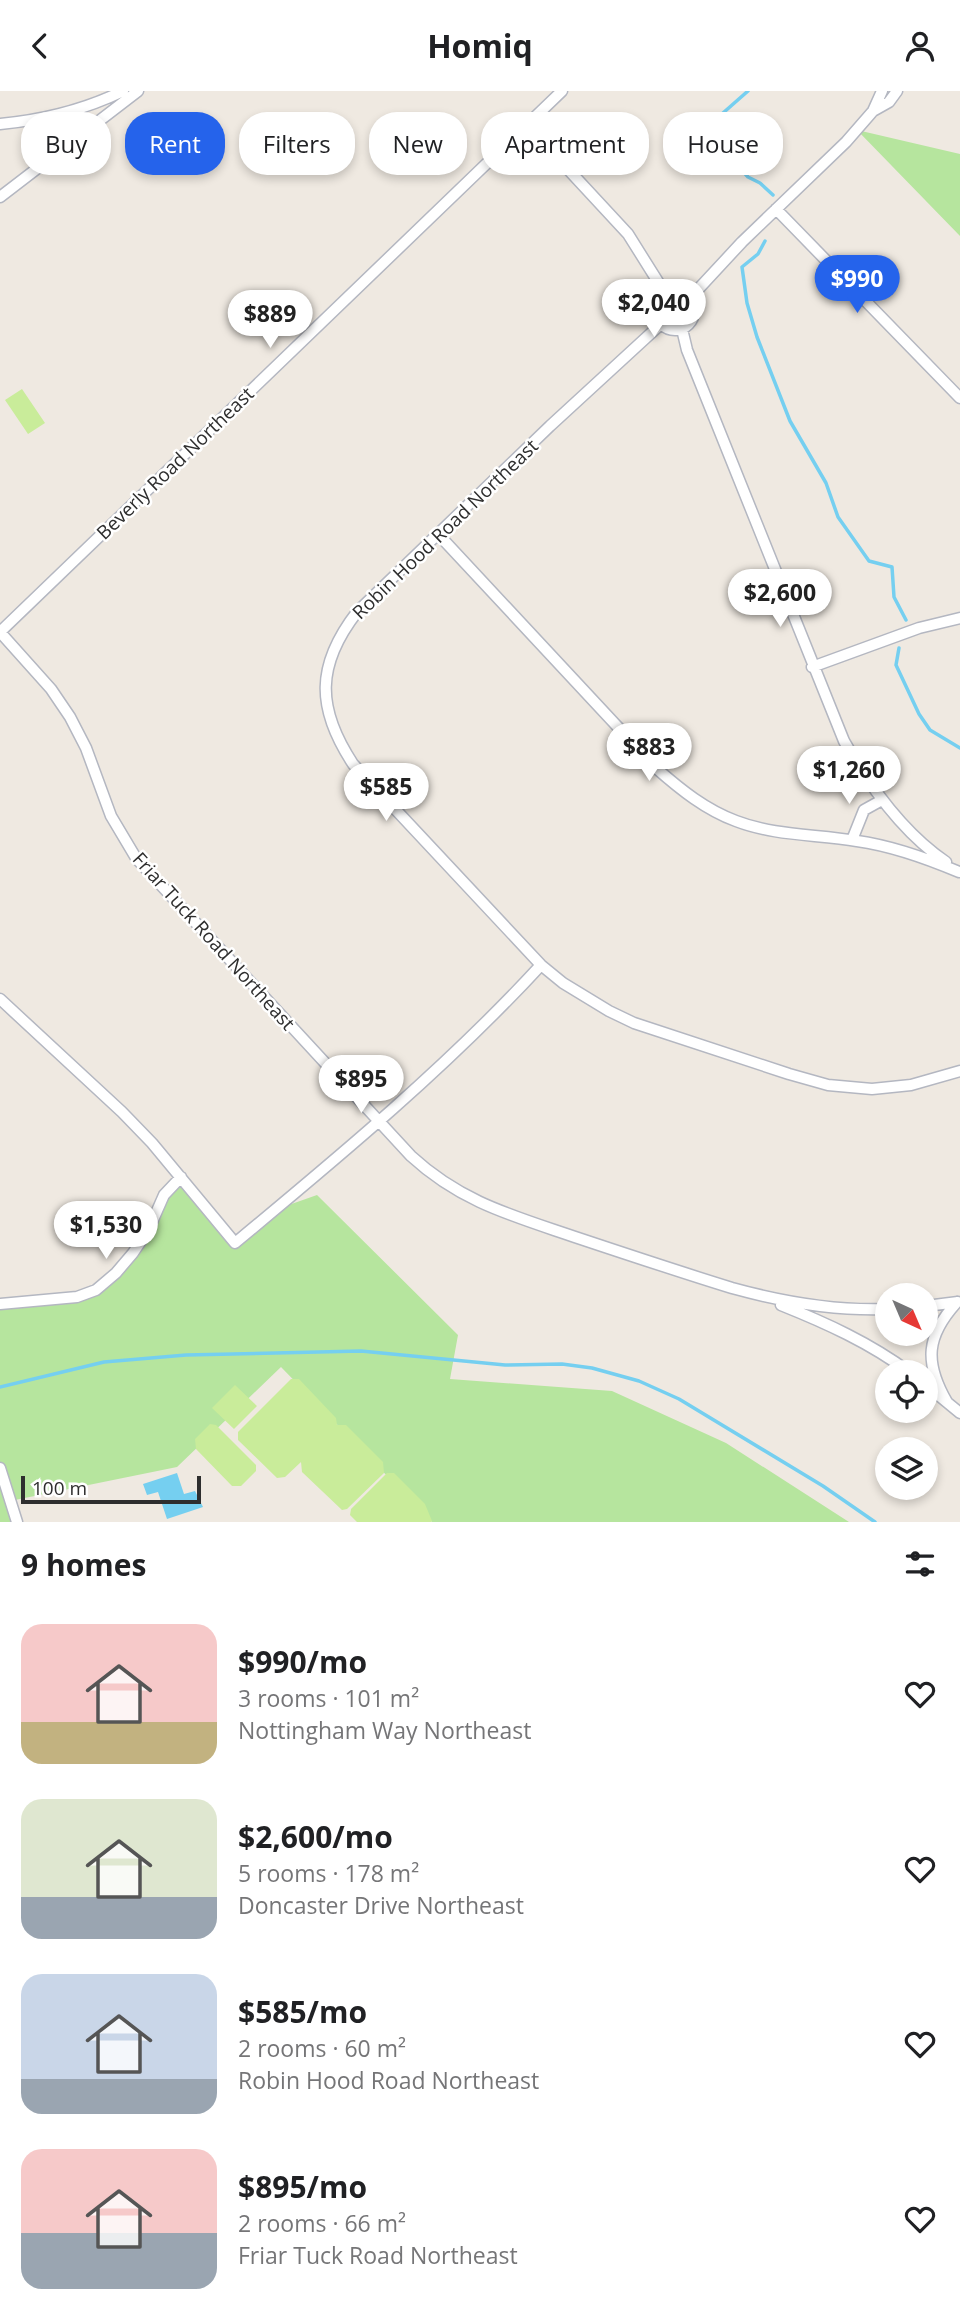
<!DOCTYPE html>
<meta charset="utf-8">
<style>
body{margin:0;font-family:"Open Sans",sans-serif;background:#f2f2f2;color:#202124;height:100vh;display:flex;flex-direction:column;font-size:26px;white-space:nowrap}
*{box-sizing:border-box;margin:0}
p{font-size:23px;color:#757577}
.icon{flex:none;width:38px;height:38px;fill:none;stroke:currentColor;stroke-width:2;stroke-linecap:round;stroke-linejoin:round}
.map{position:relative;height:1431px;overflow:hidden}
.panel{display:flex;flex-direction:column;background:#fff;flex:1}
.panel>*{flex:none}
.guide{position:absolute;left:21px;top:21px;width:919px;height:63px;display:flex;gap:14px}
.needle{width:46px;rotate:136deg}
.controls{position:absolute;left:875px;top:1192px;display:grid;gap:14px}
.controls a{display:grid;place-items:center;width:63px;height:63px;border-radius:50%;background:#fff;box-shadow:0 4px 10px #0003;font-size:35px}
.scale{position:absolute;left:21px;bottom:18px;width:180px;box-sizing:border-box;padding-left:7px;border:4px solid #2e2e2e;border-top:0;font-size:19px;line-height:24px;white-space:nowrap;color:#2e2e2e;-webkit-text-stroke:5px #fff;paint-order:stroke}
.price{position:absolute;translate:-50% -60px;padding:0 16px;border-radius:24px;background:#fff;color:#222;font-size:23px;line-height:46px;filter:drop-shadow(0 2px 4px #0008)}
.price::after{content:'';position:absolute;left:50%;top:42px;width:21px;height:16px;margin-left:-10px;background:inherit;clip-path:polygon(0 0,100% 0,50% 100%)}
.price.selected{background:#2563eb;color:#fff}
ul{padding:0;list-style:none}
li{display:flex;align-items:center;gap:21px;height:175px;padding:0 21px}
li span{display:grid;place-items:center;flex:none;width:196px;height:140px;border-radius:21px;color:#555}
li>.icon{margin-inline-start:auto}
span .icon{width:84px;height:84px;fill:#fffc;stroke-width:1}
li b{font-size:30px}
h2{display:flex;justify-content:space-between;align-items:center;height:84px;padding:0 21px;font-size:30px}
.tag{padding:0 24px;border-radius:28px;background:#fff;box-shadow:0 4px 10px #0003;font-size:24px;line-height:63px}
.tag.selected{background:#2563eb;color:#fff}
header{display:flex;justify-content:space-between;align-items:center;height:91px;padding:0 21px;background:#fff;font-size:32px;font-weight:700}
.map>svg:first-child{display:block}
.green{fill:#b6e59e}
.pitch{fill:#c9ec9a}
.water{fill:#75cff0}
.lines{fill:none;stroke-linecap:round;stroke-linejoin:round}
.stream{stroke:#75cff0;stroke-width:3.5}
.minor-casing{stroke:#b4b7c1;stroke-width:13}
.minor{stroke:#fff;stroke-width:10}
.labels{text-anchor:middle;stroke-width:5;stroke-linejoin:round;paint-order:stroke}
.street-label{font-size:19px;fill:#2e2e2e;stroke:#fff}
</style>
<header><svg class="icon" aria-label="back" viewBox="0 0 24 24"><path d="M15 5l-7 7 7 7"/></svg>Homiq<svg class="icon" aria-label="person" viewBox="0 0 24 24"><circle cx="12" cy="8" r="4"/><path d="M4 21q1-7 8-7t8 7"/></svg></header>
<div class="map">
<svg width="960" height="1431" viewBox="0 0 960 1431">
<rect width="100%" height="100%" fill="#efe9e1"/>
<path class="green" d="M857 39 960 63V145Z
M185 1087 238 1154 283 1116 317 1104 458 1244 450 1288 612 1300 726 1352 849 1431H432L281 1276 177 1376 5 1411 12 1431H0V1210L72 1208 126 1174 160 1117Z"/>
<path class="pitch" d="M22 298 45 332 28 343 5 309Z
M291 1288H299L336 1327 337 1334H346L383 1371 384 1382 347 1418 342 1419 302 1381 301 1371 285 1386 277 1387 238 1349V1341Z
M235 1294 257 1315 234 1338 212 1317Z
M210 1333 216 1334 256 1374V1380L241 1395H232L196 1358 195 1348Z
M387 1382H394L425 1413 432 1430 431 1431H357L350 1424 351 1418Z"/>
<path class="water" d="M177 1382 184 1403 195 1400 203 1416 167 1428 158 1401 147 1404 143 1393Z"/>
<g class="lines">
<path class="stream" d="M748 0 698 44 723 58 748 86 760 92 773 104
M765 150 758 163 742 176 747 212 757 246 790 330 826 392 838 426 869 470 892 476 894 506 906 529
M899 557 896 574 919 623 930 639 960 657
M0 1296 104 1271 186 1264 361 1260 505 1274 562 1273 592 1277 639 1290 679 1308 823 1395 875 1431"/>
<defs>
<path id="minor" d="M873 20 882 0
M0 33C43 29 84 19 123 0
M527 34 628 143 665 202
M0 106 138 0
M776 118 960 307
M656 220a19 19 0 1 1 38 0a19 19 0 1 1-38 0Z
M690 207 742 151 846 51 873 20 889 11 897 0
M661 233 550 335 357 521C316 574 316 617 353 673L541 874 563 892 609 920 634 932 789 983 828 994 872 998 911 994 960 980
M682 238 687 259 844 650C870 696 902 741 946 771
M438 443 656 677C681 699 706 719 736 730 775 745 816 743 857 750 893 755 926 767 959 781
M0 541 51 598 70 626 86 657 111 725 136 767 411 1065C462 1112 514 1125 578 1147 629 1164 680 1181 732 1197 783 1211 834 1220 887 1218
M0 541 562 0
M812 576 919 537 960 527
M852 749 864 719 882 709
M0 908 122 1021 152 1052 235 1152C341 1064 448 975 541 874
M0 1213 77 1206 96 1199 116 1182 133 1162 149 1138 164 1104 181 1086
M781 1214C826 1232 870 1252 909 1281
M926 1215 958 1211
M926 1294 960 1322
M947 1311C924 1271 926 1245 957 1211
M0 1377 17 1431"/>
</defs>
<use href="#minor" class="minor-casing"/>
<use href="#minor" class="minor"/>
</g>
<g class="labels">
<g class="street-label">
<text transform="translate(175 372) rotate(-44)" y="7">Beverly Road Northeast</text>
<text transform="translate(445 438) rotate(-44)" y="7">Robin Hood Road Northeast</text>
<text transform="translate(214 850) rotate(48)" y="7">Friar Tuck Road Northeast</text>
</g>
</g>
</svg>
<div class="controls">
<a><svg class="needle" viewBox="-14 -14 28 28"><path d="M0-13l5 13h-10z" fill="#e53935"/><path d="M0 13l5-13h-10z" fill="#757577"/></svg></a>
<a><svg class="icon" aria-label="locate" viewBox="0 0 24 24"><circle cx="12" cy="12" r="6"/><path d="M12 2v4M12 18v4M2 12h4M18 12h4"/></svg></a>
<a><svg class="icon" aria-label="layers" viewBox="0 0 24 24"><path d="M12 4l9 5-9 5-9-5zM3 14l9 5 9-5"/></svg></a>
</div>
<div class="scale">100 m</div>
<b class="price selected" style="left:857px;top:224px">$990</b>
<b class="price" style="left:654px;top:248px">$2,040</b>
<b class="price" style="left:270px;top:259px">$889</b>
<b class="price" style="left:780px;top:538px">$2,600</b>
<b class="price" style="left:649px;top:692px">$883</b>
<b class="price" style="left:849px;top:715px">$1,260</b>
<b class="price" style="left:386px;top:732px">$585</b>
<b class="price" style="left:361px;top:1024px">$895</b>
<b class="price" style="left:106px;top:1170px">$1,530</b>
<div class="guide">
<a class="tag">Buy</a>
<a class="tag selected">Rent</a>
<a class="tag">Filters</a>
<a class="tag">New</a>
<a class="tag">Apartment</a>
<a class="tag">House</a>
</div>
</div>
<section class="panel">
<h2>9 homes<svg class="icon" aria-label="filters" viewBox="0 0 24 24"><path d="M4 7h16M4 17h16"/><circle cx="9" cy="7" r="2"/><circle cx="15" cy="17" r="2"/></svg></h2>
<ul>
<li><span style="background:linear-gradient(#f6c9c9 70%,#c2b280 0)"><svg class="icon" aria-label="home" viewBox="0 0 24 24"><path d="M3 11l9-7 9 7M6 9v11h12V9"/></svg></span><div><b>$990/mo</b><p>3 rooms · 101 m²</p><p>Nottingham Way Northeast</p></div><svg class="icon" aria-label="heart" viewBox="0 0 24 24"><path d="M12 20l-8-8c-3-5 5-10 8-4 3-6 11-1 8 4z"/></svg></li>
<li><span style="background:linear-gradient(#dfe7d0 70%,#9aa5b1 0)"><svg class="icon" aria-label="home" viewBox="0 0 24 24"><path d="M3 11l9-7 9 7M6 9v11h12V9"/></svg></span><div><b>$2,600/mo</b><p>5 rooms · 178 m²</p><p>Doncaster Drive Northeast</p></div><svg class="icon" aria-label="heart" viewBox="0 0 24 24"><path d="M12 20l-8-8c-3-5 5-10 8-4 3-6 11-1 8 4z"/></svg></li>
<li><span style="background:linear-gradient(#c9d6e8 75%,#9aa5b1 0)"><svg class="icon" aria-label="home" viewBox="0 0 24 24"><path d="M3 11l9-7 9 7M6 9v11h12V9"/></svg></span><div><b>$585/mo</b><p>2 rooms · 60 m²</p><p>Robin Hood Road Northeast</p></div><svg class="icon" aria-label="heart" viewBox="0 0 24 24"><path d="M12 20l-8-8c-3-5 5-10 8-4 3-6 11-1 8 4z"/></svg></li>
<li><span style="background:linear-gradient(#f6c9c9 60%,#9aa5b1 0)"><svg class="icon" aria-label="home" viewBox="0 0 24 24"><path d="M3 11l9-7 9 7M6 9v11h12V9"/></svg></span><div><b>$895/mo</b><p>2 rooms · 66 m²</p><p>Friar Tuck Road Northeast</p></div><svg class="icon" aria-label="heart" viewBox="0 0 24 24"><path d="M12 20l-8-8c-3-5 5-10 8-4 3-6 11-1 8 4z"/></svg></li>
</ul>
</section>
